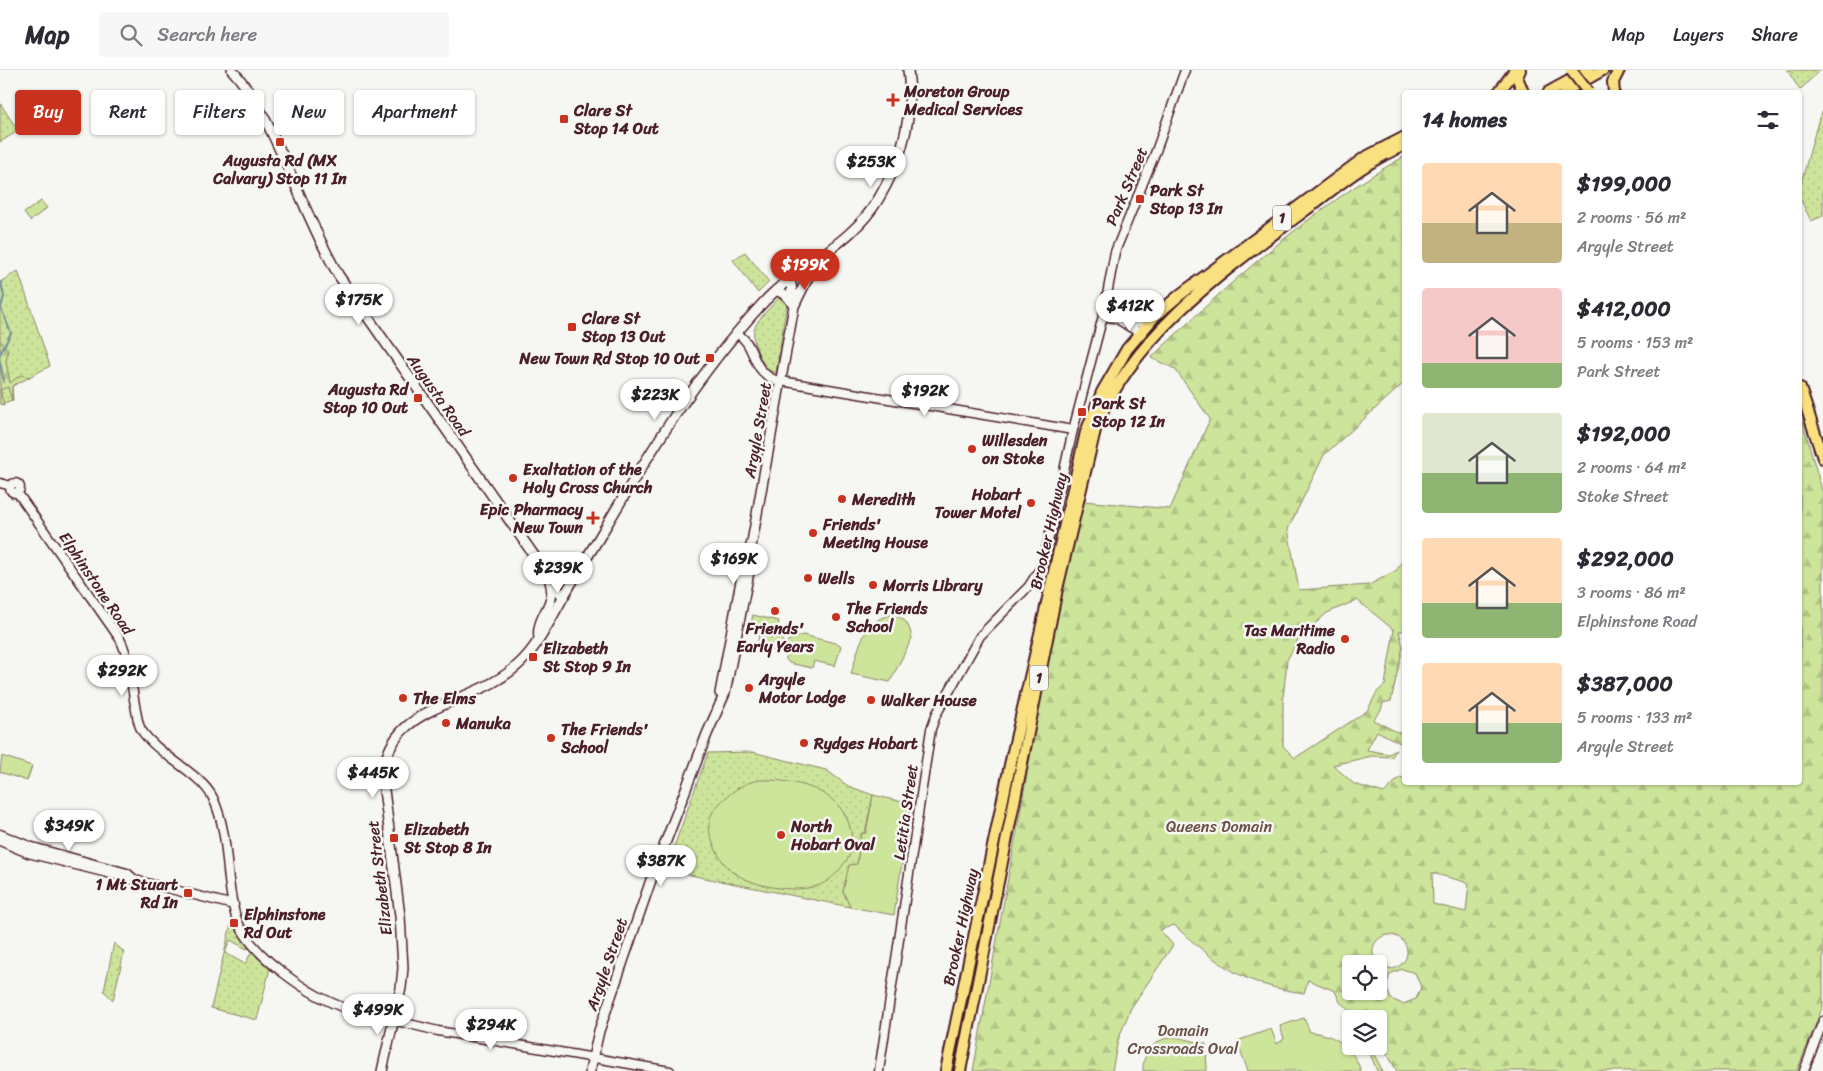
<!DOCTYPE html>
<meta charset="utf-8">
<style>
body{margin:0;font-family:Sriracha,sans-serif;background:#f7f7f7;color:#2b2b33;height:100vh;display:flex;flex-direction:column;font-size:19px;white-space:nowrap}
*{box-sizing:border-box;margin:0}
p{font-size:16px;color:#7c7c81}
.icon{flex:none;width:28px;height:28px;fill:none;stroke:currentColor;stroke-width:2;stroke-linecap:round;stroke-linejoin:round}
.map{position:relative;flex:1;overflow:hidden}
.drawer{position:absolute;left:1402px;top:20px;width:400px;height:695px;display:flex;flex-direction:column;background:#fff;border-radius:5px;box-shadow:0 1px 4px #0004}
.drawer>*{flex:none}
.top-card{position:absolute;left:15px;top:20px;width:475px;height:45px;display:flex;gap:10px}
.fabs{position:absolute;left:1342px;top:885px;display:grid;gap:10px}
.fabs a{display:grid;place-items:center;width:45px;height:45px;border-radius:5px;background:#fff;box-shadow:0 1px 4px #0004;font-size:25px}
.price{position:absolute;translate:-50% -42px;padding:0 11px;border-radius:18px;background:#fff;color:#222;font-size:16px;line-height:32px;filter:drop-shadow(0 1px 2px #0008)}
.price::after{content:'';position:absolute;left:50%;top:30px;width:15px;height:11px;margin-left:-8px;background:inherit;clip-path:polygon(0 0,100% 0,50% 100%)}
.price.current{background:#c8321e;color:#fff}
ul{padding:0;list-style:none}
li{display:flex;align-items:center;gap:15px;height:125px;padding:0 20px}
li span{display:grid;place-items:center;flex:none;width:140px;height:100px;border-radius:5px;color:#555}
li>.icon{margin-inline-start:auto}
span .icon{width:60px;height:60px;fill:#fffc;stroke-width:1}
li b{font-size:21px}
h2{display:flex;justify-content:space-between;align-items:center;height:60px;padding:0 20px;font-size:21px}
.chip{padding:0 18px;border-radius:5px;background:#fff;box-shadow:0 1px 4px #0004;font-size:18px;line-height:45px}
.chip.current{background:#c8321e;color:#fff}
header{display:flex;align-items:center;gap:30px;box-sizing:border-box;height:70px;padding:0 25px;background:#fff;border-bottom:1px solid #e1e1e2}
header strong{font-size:24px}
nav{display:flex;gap:28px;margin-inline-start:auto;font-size:18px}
.search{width:350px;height:45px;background:#f7f7f7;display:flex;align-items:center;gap:12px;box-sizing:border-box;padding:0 18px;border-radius:5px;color:#7c7c81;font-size:19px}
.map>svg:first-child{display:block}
.green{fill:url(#green-dots);stroke:#8b8263}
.forest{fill:url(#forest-firs);stroke:#8b8263;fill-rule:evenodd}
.pitch{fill:#cce59b;stroke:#8b8263}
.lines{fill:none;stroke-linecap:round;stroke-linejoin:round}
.stream{stroke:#72909e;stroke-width:2}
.tertiary-casing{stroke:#4a1f2b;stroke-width:11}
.secondary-casing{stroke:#4a1f2b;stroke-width:12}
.primary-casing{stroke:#4a1f2b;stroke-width:14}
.trunk-casing{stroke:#4a1f2b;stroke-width:14}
.tertiary{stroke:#f6f6f2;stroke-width:8}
.secondary{stroke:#f6f6f2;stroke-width:9}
.primary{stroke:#f9e181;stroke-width:10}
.trunk{stroke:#f9e181;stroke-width:10}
.primary-bridge-casing{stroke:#4a1f2b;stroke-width:14;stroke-linecap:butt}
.primary-bridge{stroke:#f9e181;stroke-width:10}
.poi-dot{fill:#c8321e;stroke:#f6f6f2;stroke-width:2}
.labels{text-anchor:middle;stroke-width:5;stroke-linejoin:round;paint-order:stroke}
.shield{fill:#f6f6f2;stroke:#7e6067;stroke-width:1}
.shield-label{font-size:15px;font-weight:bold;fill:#4a1f2b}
.poi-label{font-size:16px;font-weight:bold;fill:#4a1f2b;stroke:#f6f6f2;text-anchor:start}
.street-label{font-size:16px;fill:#4a1f2b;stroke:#f6f6f2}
.park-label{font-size:16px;fill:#6a5047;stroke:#f6f6f2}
</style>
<header>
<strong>Map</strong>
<div class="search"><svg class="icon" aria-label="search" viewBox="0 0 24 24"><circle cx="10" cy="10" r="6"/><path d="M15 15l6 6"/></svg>Search here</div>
<nav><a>Map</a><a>Layers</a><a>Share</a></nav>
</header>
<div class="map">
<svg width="1823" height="1001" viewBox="0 0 1823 1001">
<defs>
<pattern id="green-dots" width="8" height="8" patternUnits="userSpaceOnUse" patternTransform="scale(1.25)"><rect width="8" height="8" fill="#cce59b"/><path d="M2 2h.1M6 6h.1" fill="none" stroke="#b1c486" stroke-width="1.8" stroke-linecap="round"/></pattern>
<pattern id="forest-firs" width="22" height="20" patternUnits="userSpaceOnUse" patternTransform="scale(1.25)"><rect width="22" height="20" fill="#cce59b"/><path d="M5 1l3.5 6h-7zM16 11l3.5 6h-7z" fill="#b1c486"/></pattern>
</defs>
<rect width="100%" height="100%" fill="#f6f6f2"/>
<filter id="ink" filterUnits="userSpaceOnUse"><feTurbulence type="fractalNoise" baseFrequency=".02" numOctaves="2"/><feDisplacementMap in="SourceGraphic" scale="10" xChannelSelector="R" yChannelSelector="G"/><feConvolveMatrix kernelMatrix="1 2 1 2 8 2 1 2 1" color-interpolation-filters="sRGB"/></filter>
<g filter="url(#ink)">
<path class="green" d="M1787 0H1820L1800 20Z
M0 33 18 61 0 72Z
M1823 41V146L1811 151 1800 128V117L1819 48Z
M745 182 769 212 758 223 733 190Z
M18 201 50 296 12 316 13 330 0 334V212Z
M779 228 787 233 776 303 766 299C745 259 751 258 779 228Z
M752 682 826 700 848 716 873 725 865 763 861 764 857 795 843 821 850 837 680 803 668 793 708 683Z
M232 850 249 878 247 879 230 870 225 883 245 894 252 881 270 898 257 950 211 938Z
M114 873 124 882 113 930 104 921Z"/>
<path class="forest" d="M1405 86V312L1324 385 1288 459 1299 520 1369 515 1397 500 1405 486V561H1399L1403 577 1391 631 1383 633 1381 640 1373 650 1399 663 1405 662 1400 673 1377 661 1367 680 1389 684 1396 680 1392 687 1372 686 1333 695 1354 714 1384 723 1400 707 1405 709V712H1800V343L1823 424V936L1797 1001H1397L1379 970V949H1358L1340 932 1335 921 1308 910 1304 923C1243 915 1218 895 1174 855L1160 860 1173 875 1131 938 1118 970 1112 1001H973L1060 523 1083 431 1170 439 1210 349 1175 299 1151 288C1229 213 1311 139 1405 86ZM1357 530 1394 560 1385 615 1377 622 1367 641 1295 688 1283 676V629L1287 590 1299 568 1327 543ZM1432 803 1469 813 1466 842 1433 834ZM1386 865C1410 863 1415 892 1393 899L1379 895V921H1351V894H1377C1369 882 1373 869 1386 865ZM1402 899 1415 903 1421 917 1416 929 1403 934 1391 929 1386 917 1390 904Z
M0 271 8 280 6 291 10 313 21 305 30 307 12 316V331L8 317 0 320 4 335 0 334Z
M1367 976H1369L1383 1001H1377Z"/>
<path class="pitch" d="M41 131 47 138 30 151 24 143Z
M753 545 779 551 776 563 750 557Z
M890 545C905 546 909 554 912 568L890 612 851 604C858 581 862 551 890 545Z
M759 565 783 569 780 582 757 577Z
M803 565 839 574 841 576 835 596 814 591 812 598 789 593 786 589 785 574 789 570Z
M2 686 32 696 27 711 0 702Z
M759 710C800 709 850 722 852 771 853 780 849 788 843 795 837 804 827 813 817 816 794 823 755 817 736 804 724 796 716 783 712 770 707 757 708 746 718 735 730 723 742 713 759 710Z
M873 725 911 734 894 845 850 837 843 821 849 795 857 794 861 764 866 763Z
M1304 948 1310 962C1335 964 1353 977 1361 1001H1248L1237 971 1271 959 1277 974 1284 969 1280 956Z
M1176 967 1206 974 1207 1001H1143C1142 981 1157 967 1176 967Z"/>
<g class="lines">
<path class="stream" d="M0 284 11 263 1 238 4 226 1 212
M0 292 4 312"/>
<defs>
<path id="tertiary" d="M1103 246 1148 254
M1119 250 1140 263
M736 263C757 274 749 299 775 310L1073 360
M0 413 11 416
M10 418a5 5 0 1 1 10 0a5 5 0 1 1-10 0Z
M17 422 120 569C130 589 131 613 135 635 137 643 137 654 142 661 158 685 201 703 213 728 231 767 224 809 236 847 249 885 311 927 348 939L438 961 670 1001
M0 764 29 776 127 803 135 810
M0 771 28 783 234 835
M879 1001 931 659 936 645 980 566 1029 516 1043 494 1073 360 1103 246 1115 182 1156 81 1185 0
M1804 1001 1823 951"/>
<path id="secondary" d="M232 0C253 23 266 50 279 78 299 121 315 165 339 206L563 527
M790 209 794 233
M776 220 786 225 794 235
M539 568C535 547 558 534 550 512
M720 623 743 500 752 472 794 236 815 193
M382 1001 401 918 403 898 400 846 383 712C384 630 473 639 520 593 538 576 549 552 561 531 573 510 586 489 599 468 648 385 697 304 763 233 798 195 852 175 879 128 902 89 914 45 908 0
M590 1001 599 961 651 810 707 664 725 623 749 502 747 490"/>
<path id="primary" d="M1800 318 1823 388"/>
<path id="trunk" d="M1520 0 1517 7 1523 22
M1499 22 1515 0
M1549 22 1589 0
M1564 22 1603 0
M1614 22 1613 12 1619 0
M946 1001 1010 695 1086 362 1102 322 1127 279 1155 246 1181 224 1364 88 1405 67
M960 1001 1057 519 1096 356C1136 262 1225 200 1303 142 1335 118 1367 90 1405 75"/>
</defs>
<use href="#tertiary" class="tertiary-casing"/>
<use href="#secondary" class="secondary-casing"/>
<use href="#primary" class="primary-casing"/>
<use href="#trunk" class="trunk-casing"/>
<use href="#tertiary" class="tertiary"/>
<use href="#secondary" class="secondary"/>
<use href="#primary" class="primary"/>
<use href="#trunk" class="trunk"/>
<defs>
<path id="primary-bridge" d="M1571 0 1588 22"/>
</defs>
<use href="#primary-bridge" class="primary-bridge-casing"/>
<use href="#primary-bridge" class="primary-bridge"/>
</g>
</g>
<g class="poi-dot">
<path d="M890.5 22.5h5v5h5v5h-5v5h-5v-5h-5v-5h5z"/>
<rect x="559" y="44" width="10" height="10" rx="2.5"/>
<rect x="275" y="67" width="10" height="10" rx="2.5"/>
<rect x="1135" y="124" width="10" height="10" rx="2.5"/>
<rect x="567" y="252" width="10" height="10" rx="2.5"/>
<rect x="705" y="283" width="10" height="10" rx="2.5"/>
<rect x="413" y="323" width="10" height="10" rx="2.5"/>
<rect x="1077" y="337" width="10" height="10" rx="2.5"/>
<circle cx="972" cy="379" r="5"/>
<circle cx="513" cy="408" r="5"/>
<circle cx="842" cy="429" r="5"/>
<circle cx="1031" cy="433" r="5"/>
<path d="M590.5 440.5h5v5h5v5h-5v5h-5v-5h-5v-5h5z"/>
<circle cx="813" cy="463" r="5"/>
<circle cx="808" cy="508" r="5"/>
<circle cx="873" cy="515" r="5"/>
<circle cx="775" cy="541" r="5"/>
<circle cx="836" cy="547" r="5"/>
<circle cx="1345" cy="569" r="5"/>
<rect x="528" y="582" width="10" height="10" rx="2.5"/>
<circle cx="749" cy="618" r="5"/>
<circle cx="403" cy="628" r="5"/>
<circle cx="871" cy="630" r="5"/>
<circle cx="446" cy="653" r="5"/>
<circle cx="551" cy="668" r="5"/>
<circle cx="804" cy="673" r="5"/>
<circle cx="781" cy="765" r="5"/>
<rect x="389" y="763" width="10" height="10" rx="2.5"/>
<rect x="183" y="818" width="10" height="10" rx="2.5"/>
<rect x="229" y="848" width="10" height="10" rx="2.5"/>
</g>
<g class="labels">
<g class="shield">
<rect x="1273" y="135.5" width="18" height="25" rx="4"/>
<rect x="1030" y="595.5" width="18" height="25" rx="4"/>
</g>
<g class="shield-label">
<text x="1282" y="153">1</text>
<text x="1039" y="613">1</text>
</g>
<g class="poi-label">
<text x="904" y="27">Moreton Group<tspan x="904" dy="18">Medical Services</tspan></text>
<text x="574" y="46">Clare St<tspan x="574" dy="18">Stop 14 Out</tspan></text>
<text x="280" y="96" text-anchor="middle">Augusta Rd (MX<tspan x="280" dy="18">Calvary) Stop 11 In</tspan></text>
<text x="1150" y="126">Park St<tspan x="1150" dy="18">Stop 13 In</tspan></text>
<text x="582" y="254">Clare St<tspan x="582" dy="18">Stop 13 Out</tspan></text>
<text x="700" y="294" text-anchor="end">New Town Rd Stop 10 Out</text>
<text x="408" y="325" text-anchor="end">Augusta Rd<tspan x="408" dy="18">Stop 10 Out</tspan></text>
<text x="1092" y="339">Park St<tspan x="1092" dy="18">Stop 12 In</tspan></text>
<text x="982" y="376">Willesden<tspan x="982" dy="18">on Stoke</tspan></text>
<text x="523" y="405">Exaltation of the<tspan x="523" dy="18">Holy Cross Church</tspan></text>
<text x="1021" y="430" text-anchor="end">Hobart<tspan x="1021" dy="18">Tower Motel</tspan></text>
<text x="852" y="435">Meredith</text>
<text x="583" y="445" text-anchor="end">Epic Pharmacy<tspan x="583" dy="18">New Town</tspan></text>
<text x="823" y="460">Friends'<tspan x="823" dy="18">Meeting House</tspan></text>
<text x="818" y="514">Wells</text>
<text x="883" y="521">Morris Library</text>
<text x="846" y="544">The Friends<tspan x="846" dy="18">School</tspan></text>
<text x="775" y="564" text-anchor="middle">Friends'<tspan x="775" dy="18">Early Years</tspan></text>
<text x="1335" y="566" text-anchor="end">Tas Maritime<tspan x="1335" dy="18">Radio</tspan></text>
<text x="543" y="584">Elizabeth<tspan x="543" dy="18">St Stop 9 In</tspan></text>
<text x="759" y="615">Argyle<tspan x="759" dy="18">Motor Lodge</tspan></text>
<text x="413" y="634">The Elms</text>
<text x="881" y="636">Walker House</text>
<text x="456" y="659">Manuka</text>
<text x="561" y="665">The Friends'<tspan x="561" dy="18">School</tspan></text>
<text x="814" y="679">Rydges Hobart</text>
<text x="791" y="762">North<tspan x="791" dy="18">Hobart Oval</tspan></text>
<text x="404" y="765">Elizabeth<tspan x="404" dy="18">St Stop 8 In</tspan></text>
<text x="178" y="820" text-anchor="end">1 Mt Stuart<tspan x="178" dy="18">Rd In</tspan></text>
<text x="244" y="850">Elphinstone<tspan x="244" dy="18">Rd Out</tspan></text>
</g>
<g class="street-label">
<text transform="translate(1126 116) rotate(-67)" y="6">Park Street</text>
<text transform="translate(439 325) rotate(55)" y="6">Augusta Road</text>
<text transform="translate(757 360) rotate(-80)" y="6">Argyle Street</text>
<text transform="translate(1048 461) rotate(-77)" y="6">Brooker Highway</text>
<text transform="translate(97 513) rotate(56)" y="6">Elphinstone Road</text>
<text transform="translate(905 742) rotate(-82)" y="6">Letitia Street</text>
<text transform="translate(379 808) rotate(-97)" y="6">Elizabeth Street</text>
<text transform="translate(960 857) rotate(-78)" y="6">Brooker Highway</text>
<text transform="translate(606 894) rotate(-71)" y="6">Argyle Street</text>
</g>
<g class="park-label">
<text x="1219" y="762">Queens Domain</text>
<text x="1183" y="966">Domain<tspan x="1183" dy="18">Crossroads Oval</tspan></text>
</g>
</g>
</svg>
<div class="fabs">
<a><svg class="icon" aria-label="locate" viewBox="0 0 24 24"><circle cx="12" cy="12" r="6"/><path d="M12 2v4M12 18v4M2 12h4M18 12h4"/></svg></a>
<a><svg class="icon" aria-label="layers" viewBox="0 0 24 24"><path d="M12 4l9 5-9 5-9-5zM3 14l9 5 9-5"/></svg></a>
</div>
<b class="price" style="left:871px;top:118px">$253K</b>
<b class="price current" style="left:805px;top:221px">$199K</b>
<b class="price" style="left:359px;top:256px">$175K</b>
<b class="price" style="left:1130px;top:262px">$412K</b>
<b class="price" style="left:925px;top:347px">$192K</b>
<b class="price" style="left:655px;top:351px">$223K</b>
<b class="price" style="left:734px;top:515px">$169K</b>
<b class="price" style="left:558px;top:524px">$239K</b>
<b class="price" style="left:122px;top:627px">$292K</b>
<b class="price" style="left:373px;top:729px">$445K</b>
<b class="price" style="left:69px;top:782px">$349K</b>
<b class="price" style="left:661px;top:817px">$387K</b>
<b class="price" style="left:378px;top:966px">$499K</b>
<b class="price" style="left:491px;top:981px">$294K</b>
<div class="top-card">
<a class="chip current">Buy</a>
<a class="chip">Rent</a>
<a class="chip">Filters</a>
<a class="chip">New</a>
<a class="chip">Apartment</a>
</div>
<section class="drawer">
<h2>14 homes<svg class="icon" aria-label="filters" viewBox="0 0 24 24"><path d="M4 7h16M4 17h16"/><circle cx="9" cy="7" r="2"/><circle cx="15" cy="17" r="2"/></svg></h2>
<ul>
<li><span style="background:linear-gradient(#ffd9b3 60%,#c2b280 0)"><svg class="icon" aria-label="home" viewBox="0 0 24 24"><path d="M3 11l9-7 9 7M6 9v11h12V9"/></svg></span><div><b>$199,000</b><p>2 rooms · 56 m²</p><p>Argyle Street</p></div></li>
<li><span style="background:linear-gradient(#f6c9c9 75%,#8fb573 0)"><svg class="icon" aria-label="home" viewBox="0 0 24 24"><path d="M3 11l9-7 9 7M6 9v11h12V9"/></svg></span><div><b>$412,000</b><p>5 rooms · 153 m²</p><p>Park Street</p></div></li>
<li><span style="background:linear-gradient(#dfe7d0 60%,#8fb573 0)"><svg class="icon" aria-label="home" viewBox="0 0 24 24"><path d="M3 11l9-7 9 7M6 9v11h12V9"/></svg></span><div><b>$192,000</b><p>2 rooms · 64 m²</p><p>Stoke Street</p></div></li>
<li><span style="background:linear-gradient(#ffd9b3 65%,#8fb573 0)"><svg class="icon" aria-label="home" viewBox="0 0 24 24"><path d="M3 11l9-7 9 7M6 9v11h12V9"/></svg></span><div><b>$292,000</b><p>3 rooms · 86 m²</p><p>Elphinstone Road</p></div></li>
<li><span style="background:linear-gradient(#ffd9b3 60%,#8fb573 0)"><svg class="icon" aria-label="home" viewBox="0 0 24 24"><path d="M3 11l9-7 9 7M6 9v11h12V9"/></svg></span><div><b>$387,000</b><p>5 rooms · 133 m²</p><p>Argyle Street</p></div></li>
</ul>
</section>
</div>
